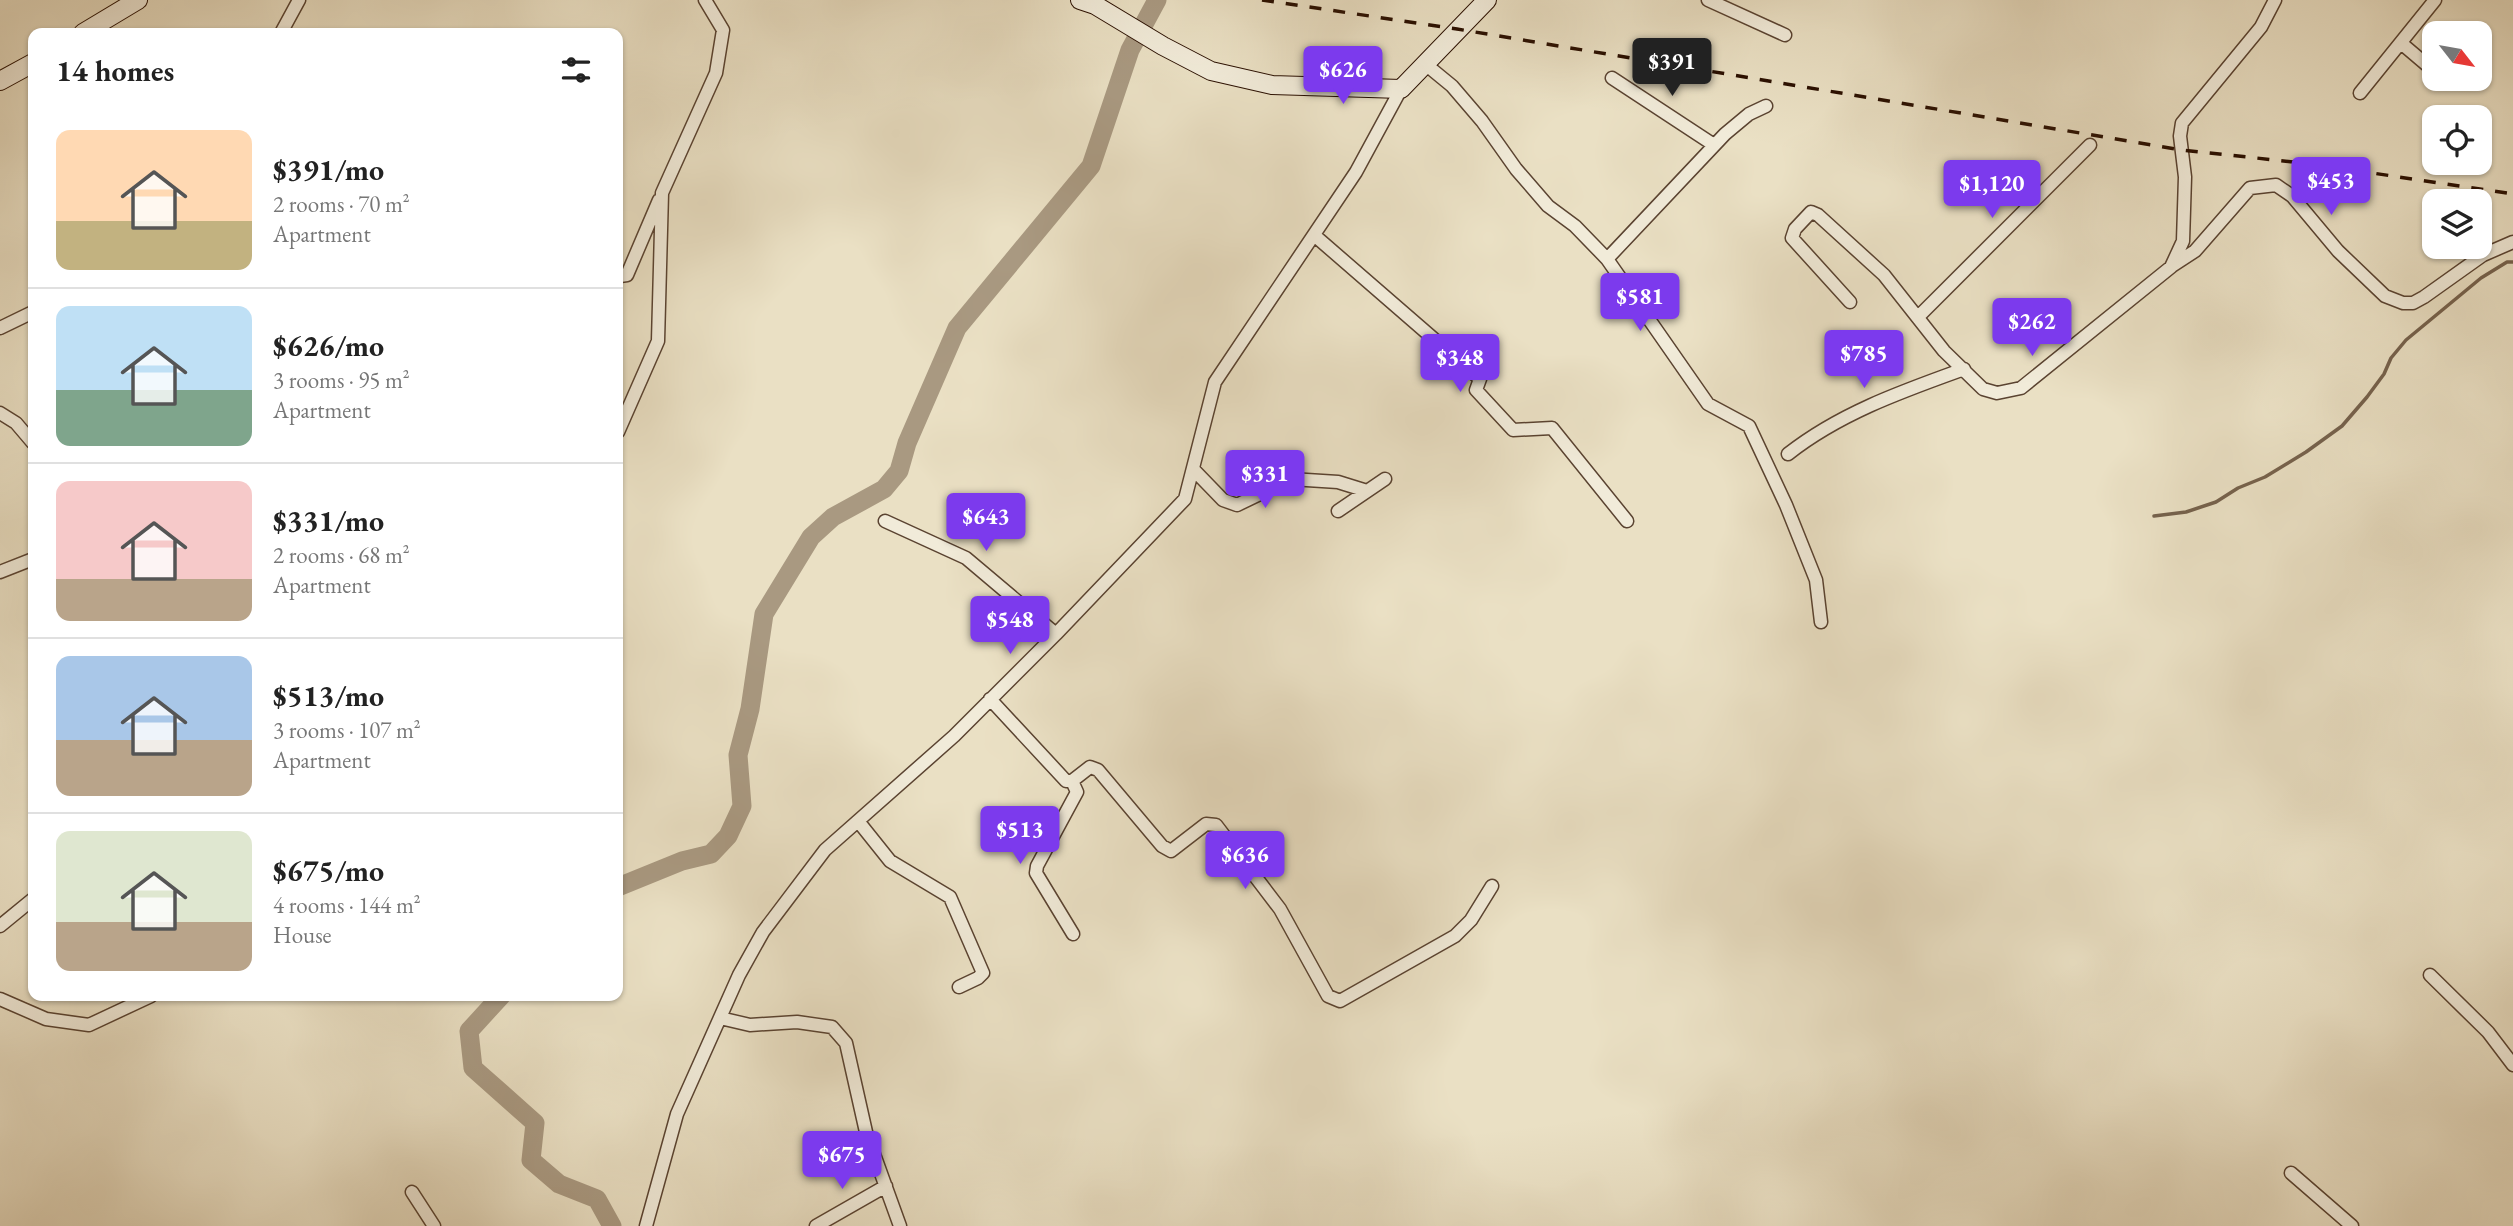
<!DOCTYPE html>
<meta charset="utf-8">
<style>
body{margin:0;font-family:"EB Garamond",serif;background:#f6f6f6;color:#222;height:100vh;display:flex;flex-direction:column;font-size:26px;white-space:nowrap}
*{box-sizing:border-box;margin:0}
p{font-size:23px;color:#767676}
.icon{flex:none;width:38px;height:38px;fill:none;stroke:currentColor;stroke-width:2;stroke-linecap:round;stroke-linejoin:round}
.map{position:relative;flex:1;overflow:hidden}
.details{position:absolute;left:28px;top:28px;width:595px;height:973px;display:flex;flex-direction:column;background:#fff;border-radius:14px;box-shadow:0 2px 5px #0004}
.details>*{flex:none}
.needle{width:46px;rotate:121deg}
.tools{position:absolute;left:2422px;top:21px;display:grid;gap:14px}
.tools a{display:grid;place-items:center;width:70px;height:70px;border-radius:14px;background:#fff;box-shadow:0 2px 5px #0004;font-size:35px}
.price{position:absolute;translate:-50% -60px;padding:0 16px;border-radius:7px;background:#7c3aed;color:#fff;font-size:23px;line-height:46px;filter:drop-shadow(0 2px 4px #0008)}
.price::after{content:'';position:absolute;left:50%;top:42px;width:21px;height:16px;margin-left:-10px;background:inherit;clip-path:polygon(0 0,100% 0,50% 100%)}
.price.selected{background:#222;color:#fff}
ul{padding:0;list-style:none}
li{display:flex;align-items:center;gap:21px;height:175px;padding:0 28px}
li+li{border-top:2px solid #e0e0e0}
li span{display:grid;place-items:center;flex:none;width:196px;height:140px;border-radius:14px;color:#555}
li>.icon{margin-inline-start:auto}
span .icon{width:84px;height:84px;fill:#fffc;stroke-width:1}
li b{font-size:30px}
h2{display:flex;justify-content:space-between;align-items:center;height:84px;padding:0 28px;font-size:30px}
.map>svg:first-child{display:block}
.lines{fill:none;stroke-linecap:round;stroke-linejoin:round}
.stream{stroke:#76624d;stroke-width:3.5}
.river{stroke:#a99981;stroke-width:19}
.street-casing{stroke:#5a4331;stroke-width:15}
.secondary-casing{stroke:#2a0f00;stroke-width:20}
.street{stroke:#f1ebd9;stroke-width:12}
.secondary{stroke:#f1ebd9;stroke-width:18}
.rail{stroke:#2a0f00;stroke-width:3.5;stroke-dasharray:12 12;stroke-linecap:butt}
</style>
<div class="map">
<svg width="2513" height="1226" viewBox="0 0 2513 1226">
<rect width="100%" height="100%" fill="#eae0c4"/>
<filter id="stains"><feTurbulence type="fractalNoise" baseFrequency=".00286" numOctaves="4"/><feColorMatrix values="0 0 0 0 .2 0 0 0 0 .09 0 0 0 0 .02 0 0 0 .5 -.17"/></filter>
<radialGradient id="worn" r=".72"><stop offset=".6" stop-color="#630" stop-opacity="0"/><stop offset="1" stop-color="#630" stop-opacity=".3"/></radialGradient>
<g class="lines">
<path class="stream" d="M2154 516 2186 512 2216 502 2238 488 2265 477 2306 452 2342 426 2367 397 2384 374 2391 358 2406 340 2481 278 2507 262H2513"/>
<path class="river" d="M618 887 682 861 711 854 728 836 742 806 738 755 750 709 764 614 811 537 833 517 884 489 899 471 907 443 957 328 1091 166 1130 50 1157 0
M501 996 469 1031 473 1068 535 1123 531 1160 559 1184 597 1199 612 1226"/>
<defs>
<path id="street" d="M1708 0 1785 35
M281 33 299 0
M2401 43 2434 71
M1424 63 1452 86 1482 121 1516 169 1548 206 1575 226 1607 259 1708 404 1749 426 1786 505 1816 580 1821 622
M1612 78 1714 145
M2360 93 2435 0
M1314 235 1480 379 1476 390 1513 430 1552 428 1627 521
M1607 259 1725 134 1749 114 1766 106
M2172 266 2195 251 2250 188 2276 185 2292 196 2338 251 2385 296 2403 303H2413L2424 297 2483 255 2513 242
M618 274 620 276 627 275 659 200
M1850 302 1792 238 1795 229 1811 212 1818 215 1884 275 1944 351 1983 389 1997 393 2021 388 2171 267 2183 241 2185 177 2180 136 2182 123 2261 27 2275 0
M1918 317 2090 145
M0 328 33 312
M0 413 16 423 33 443
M618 432 658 341 662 193 716 73 723 30 705 0
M1788 454C1840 413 1903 391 1964 369
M1193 469 1223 500 1237 505 1291 479 1338 482 1367 491
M1338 511 1385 479
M885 521 966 558 1056 634
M0 572 33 559
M990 699 1066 781H1072L1090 767 1098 770 1162 846 1171 851 1206 824 1216 825 1280 909 1328 996 1340 1001 1455 936 1471 920 1492 886
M1072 781 1077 792 1037 866 1036 873 1073 934
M858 821 890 861 950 897 983 973 978 978 959 987
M0 926 33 899
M2430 975 2488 1032 2513 1065
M0 999 46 1019 89 1025 151 996
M720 1018 750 1025 797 1022 832 1027 846 1043 866 1132 900 1226
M2291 1173 2352 1226
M412 1192 434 1226
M646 1226 677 1114 739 975 763 932 825 850 954 736 1056 634 1185 499 1215 382 1356 172 1401 89
M816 1226 886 1186"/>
<path id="secondary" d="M1080 0 1095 5 1163 46 1211 71 1272 85 1401 89 1487 0
M83 33 138 0
M0 81 33 63"/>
</defs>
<use href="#street" class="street-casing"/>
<use href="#secondary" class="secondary-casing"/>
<use href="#street" class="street"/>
<use href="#secondary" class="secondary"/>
<path class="rail" d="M1262 0 1457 29 2182 150 2312 164 2513 194"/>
</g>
<rect width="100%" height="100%" filter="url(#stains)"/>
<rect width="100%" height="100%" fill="url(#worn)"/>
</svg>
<div class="tools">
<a><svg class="needle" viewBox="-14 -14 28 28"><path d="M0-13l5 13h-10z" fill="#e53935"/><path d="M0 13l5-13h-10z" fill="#767676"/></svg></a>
<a><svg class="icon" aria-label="locate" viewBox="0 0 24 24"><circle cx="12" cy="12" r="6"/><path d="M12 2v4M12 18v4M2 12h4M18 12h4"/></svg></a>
<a><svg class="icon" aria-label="layers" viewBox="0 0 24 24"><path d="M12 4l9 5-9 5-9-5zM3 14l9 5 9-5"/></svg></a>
</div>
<b class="price selected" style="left:1672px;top:98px">$391</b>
<b class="price" style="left:1343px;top:106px">$626</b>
<b class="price" style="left:2331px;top:217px">$453</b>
<b class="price" style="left:1992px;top:220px">$1,120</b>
<b class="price" style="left:1640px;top:333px">$581</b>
<b class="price" style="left:2032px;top:358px">$262</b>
<b class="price" style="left:1864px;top:390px">$785</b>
<b class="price" style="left:1460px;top:394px">$348</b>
<b class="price" style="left:1265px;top:510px">$331</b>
<b class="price" style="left:986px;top:553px">$643</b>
<b class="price" style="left:1010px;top:656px">$548</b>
<b class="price" style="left:1020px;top:866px">$513</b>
<b class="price" style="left:1245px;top:891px">$636</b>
<b class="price" style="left:842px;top:1191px">$675</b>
<section class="details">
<h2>14 homes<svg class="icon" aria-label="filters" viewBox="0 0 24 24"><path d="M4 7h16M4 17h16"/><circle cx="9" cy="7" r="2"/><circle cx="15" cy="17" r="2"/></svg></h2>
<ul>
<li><span style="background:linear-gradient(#ffd9b3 65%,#c2b280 0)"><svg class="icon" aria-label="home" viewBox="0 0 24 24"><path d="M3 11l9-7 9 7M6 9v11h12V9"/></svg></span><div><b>$391/mo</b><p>2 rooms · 70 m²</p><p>Apartment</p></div></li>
<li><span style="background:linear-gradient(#bfe0f5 60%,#7fa58c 0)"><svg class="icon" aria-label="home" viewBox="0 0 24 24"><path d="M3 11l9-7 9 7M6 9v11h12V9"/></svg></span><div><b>$626/mo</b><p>3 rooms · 95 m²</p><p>Apartment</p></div></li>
<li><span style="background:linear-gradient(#f6c9c9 70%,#b9a48a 0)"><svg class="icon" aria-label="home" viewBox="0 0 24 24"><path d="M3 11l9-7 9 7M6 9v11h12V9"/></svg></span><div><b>$331/mo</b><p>2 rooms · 68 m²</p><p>Apartment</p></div></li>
<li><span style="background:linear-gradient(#a9c7e8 60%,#b9a48a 0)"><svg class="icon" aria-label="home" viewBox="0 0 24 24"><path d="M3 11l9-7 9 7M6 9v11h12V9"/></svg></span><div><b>$513/mo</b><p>3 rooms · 107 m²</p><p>Apartment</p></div></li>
<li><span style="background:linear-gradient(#dfe7d0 65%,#b9a48a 0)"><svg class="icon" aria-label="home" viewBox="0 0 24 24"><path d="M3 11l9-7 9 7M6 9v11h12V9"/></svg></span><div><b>$675/mo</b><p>4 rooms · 144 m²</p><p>House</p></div></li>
</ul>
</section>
</div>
